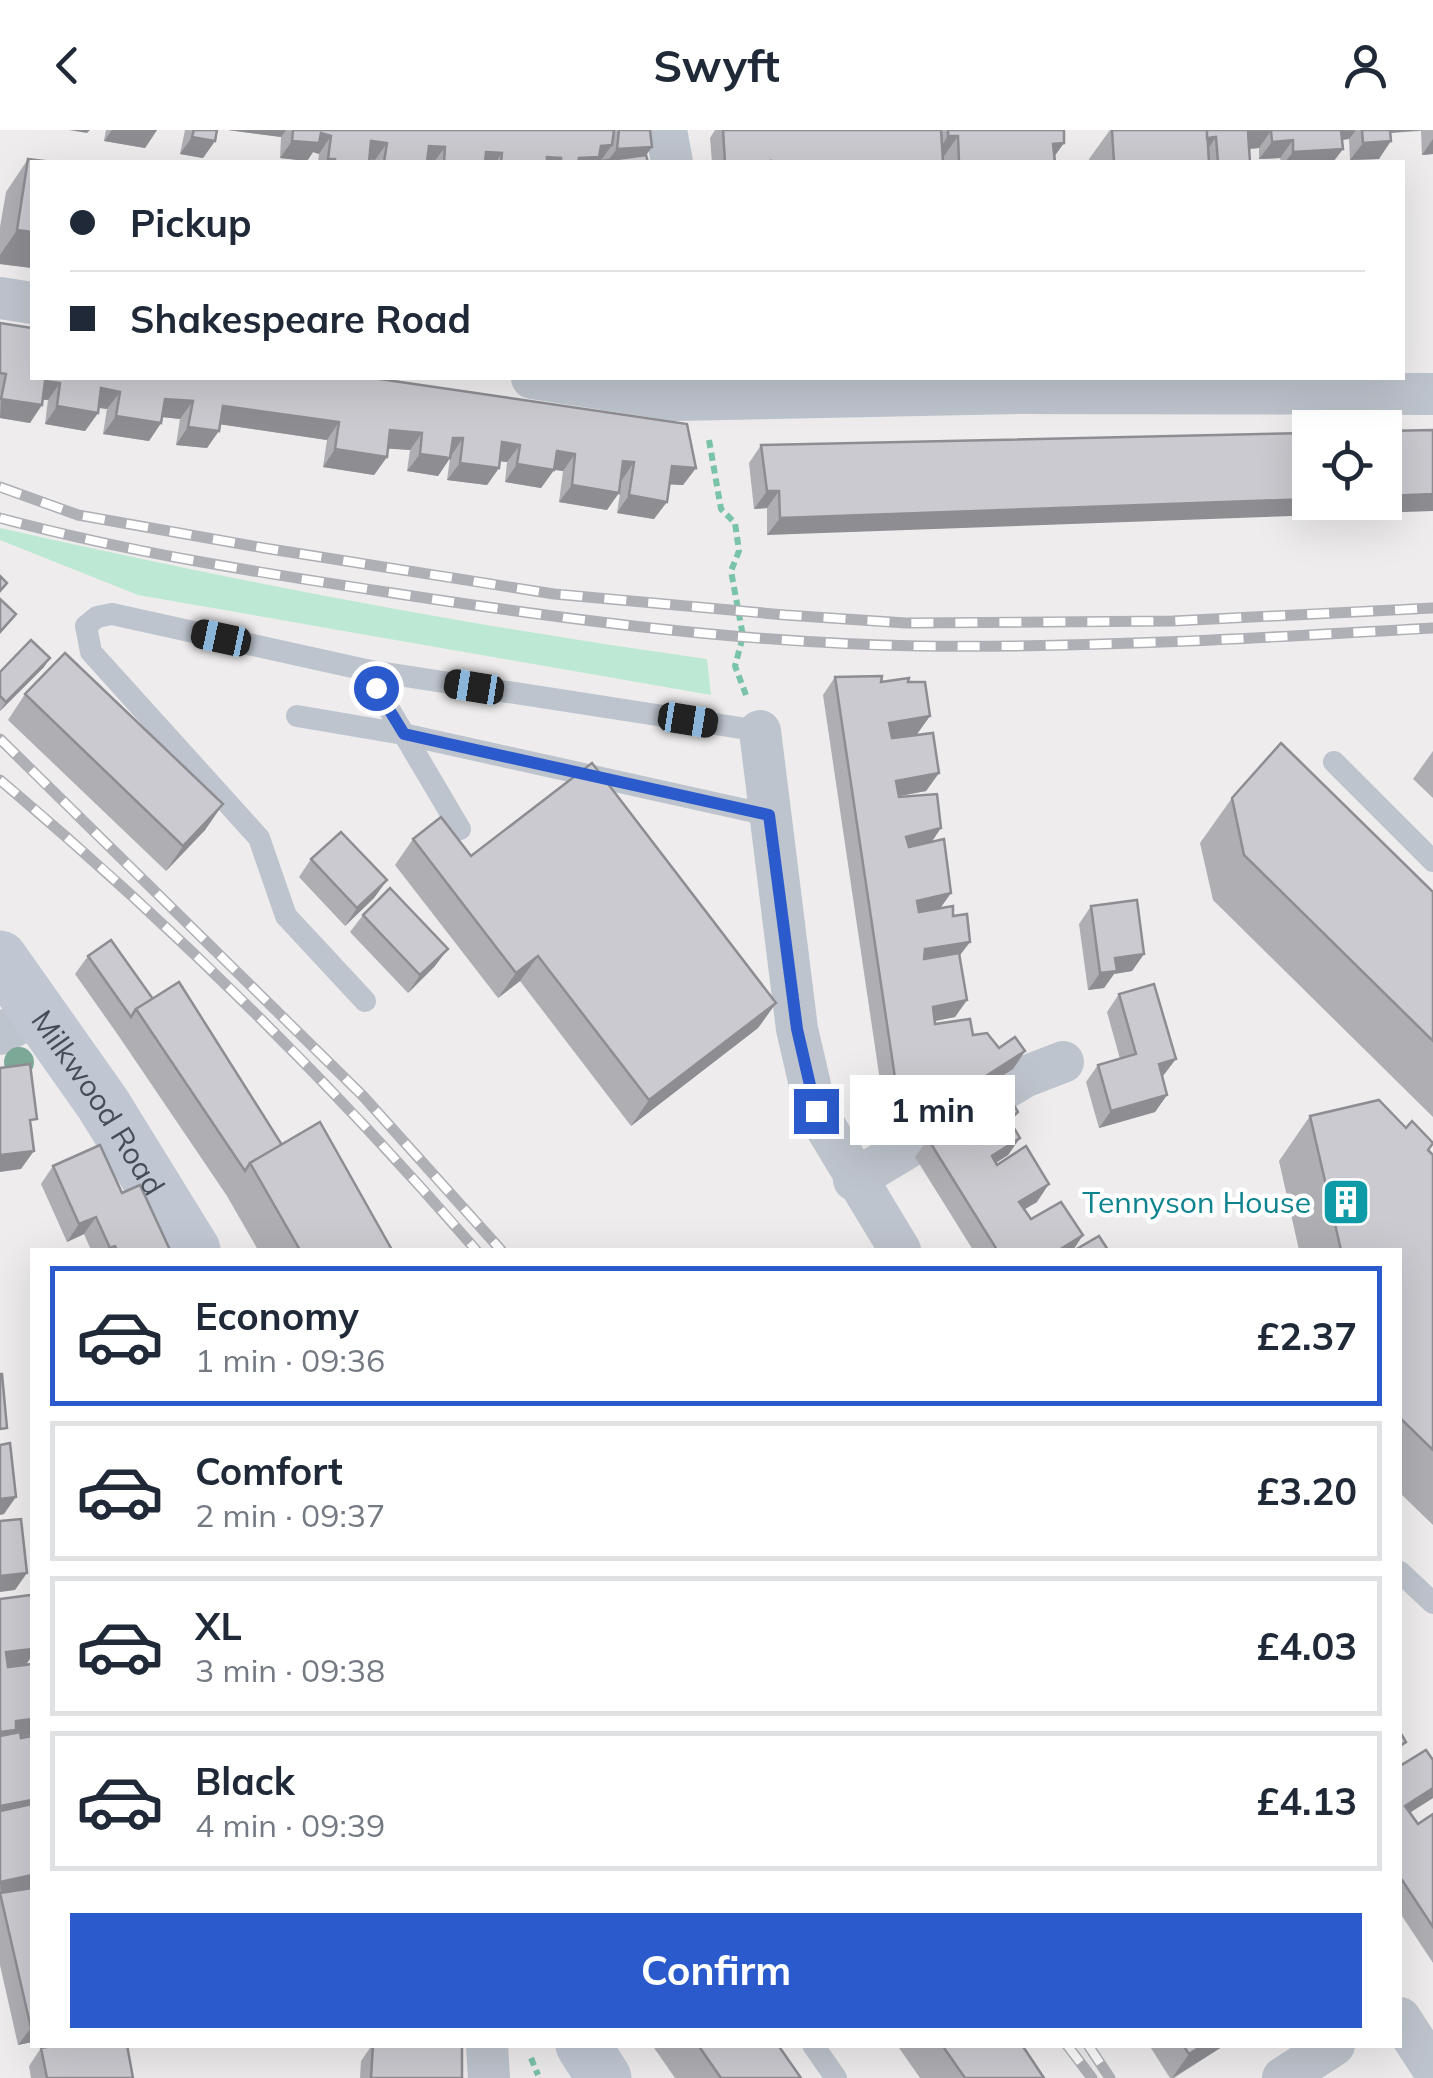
<!DOCTYPE html>
<html lang="en">
<head>
<meta charset="utf-8">
<style>
  body { margin:0; font-family:Mulish,sans-serif; background:#f2f2f3; color:#1f2937; height:100vh; display:flex; flex-direction:column; font-size:38px; white-space:nowrap }
  * { box-sizing:border-box; margin:0 }
  p { font-size:32px; color:#747a83 }
  .icon { flex:none; width:55px; height:55px; fill:none; stroke:currentColor; stroke-width:2; stroke-linecap:round; stroke-linejoin:round }
  .map { position:relative; flex:1; overflow:hidden }
  .sheet { position:absolute; left:30px; top:1118px; width:1372px; height:800px; display:flex; flex-direction:column; background:#fff; border-radius:0px; box-shadow:0 10px 40px #0002 }
  .sheet>* { flex:none }
  .guide { position:absolute; left:30px; top:30px; width:1375px; height:220px; border-radius:0px; box-shadow:0 10px 40px #0002; display:grid; align-content:center; height:220px; padding:0 40px; background:#fff }
  .controls { position:absolute; left:1292px; top:280px; display:grid; gap:20px }
  .controls a { display:grid; place-items:center; width:110px; height:110px; border-radius:0px; background:#fff; box-shadow:0 10px 40px #0002; font-size:50px }
  .end { position:absolute; width:45px; height:45px; margin:-22px; border:12px solid #2a5acb; background:#fff; box-shadow:0 0 0 5px #fff }
  .from { border-radius:50% }
  .bubble { position:absolute; height:70px; border-radius:0px; background:#fff; box-shadow:0 10px 40px #0002; font-size:32px; font-weight:700; line-height:70px; text-align:center }
  .car { position:absolute; width:30px; height:60px; margin:-30px -15px; border-radius:12px; box-shadow:0 0 8px 2px #0007; background:linear-gradient(#222 24%,#8ab4d8 0 40%,#222 0 76%,#8ab4d8 0 86%,#222 0) }
  .guide b { display:flex; align-items:center; gap:35px; height:95px; font-size:38px }
  .guide b+b { border-top:2px solid #e0e1e3 }
  .guide i { width:25px; height:25px; background:#1f2937 }
  ul { padding:18px 0 0; list-style:none }
  li { display:flex; align-items:center; gap:30px; height:140px; margin:0 20px 15px; padding:0 20px; border:5px solid #e0e1e3; border-radius:0px }
  li div { flex:1 }
  li b { display:block; font-size:38px }
  li em { font-style:normal; font-weight:700 }
  li.current { border-color:#2a5acb }
  li>.icon { width:90px; height:90px; stroke-width:1.5 }
  .action { display:flex; gap:20px; margin-top:auto; padding:20px 40px }
  .action a { flex:1; height:115px; border-radius:0px; background:#2a5acb; color:#fff; font-size:40px; font-weight:700; line-height:115px; text-align:center }
  header { display:flex; justify-content:space-between; align-items:center; height:130px; padding:0 40px; background:#fff; font-size:45px; font-weight:700 }
  .map>svg:first-child { display:block }
  .green { fill:#bde9d4 }
  .lines { fill:none; stroke-linecap:round; stroke-linejoin:round }
  .path { stroke:#79c3a9; stroke-width:6; stroke-dasharray:8 5; stroke-linecap:butt }
  .lane { stroke:#bec4cd; stroke-width:22 }
  .street { stroke:#bec4cd; stroke-width:42 }
  .secondary { stroke:#c0c7d3; stroke-width:55 }
  .rail-casing { stroke:#afb0b6; stroke-width:11 }
  .rail { stroke:#fff; stroke-width:8; stroke-dasharray:22; stroke-linecap:butt }
  .tree { fill:#7ca898 }
  .wall { fill:#aeaeb3 }
  .shaded-wall { fill:#8d8d92 }
  .building { fill:#cacad0; stroke:#8d8d92; stroke-width:2.5 }
  .route { stroke:#2a5acb; stroke-width:12 }
  .labels { text-anchor:middle; dominant-baseline:central; stroke-width:9; stroke-linejoin:round; paint-order:stroke }
  .street-label { font-size:30px; fill:#464d57; stroke:#fff }
  .culture-label { font-size:30px; fill:#0d838f; stroke:#fff; text-anchor:end }
</style>
</head>
<body>
<header><svg class="icon" aria-label="back" viewBox="0 0 24 24"><path d="M15 5l-7 7 7 7"/></svg>Swyft<svg class="icon" aria-label="person" viewBox="0 0 24 24"><circle cx="12" cy="8" r="4"/><path d="M4 21q1-7 8-7t8 7"/></svg></header>
<div class="map">
<svg width="1433" height="1948" viewBox="0 0 1433 1948">
  <rect width="100%" height="100%" fill="#eeecec"/>
  <path class="green" d="M0,398C235,451 469,496 707,529L711,565L138,465L0,410Z"/>
  <g class="lines">
    <g class="path">
      <polyline points="709,310 721,379 735,393 739,421 731,441 743,506 735,536 746,565"/>
      <polyline points="531,1928 538,1945"/>
    </g>
    <g class="lane">
      <polyline points="366,540 460,699"/>
      <polyline points="297,586 403,604 769,685"/>
      <polyline points="1334,632 1433,731"/>
      <polyline points="365,871 286,786 259,708 91,522 86,496 97,487 112,484 366,540 760,601"/>
      <polyline points="1400,1442 1433,1473"/>
      <polyline points="813,1915 836,1948"/>
    </g>
    <g class="street">
      <polyline points="666,0 672,32"/>
      <polyline points="0,168 32,173"/>
      <polyline points="532,248 675,270 1018,263 1433,264"/>
      <polyline points="760,601 797,899 816,981 900,1120"/>
      <polyline points="0,904 39,882"/>
      <polyline points="854,1050 1024,947 1063,932"/>
      <polyline points="1400,1888 1433,1939"/>
      <polyline points="487,1915 489,1948"/>
      <polyline points="1283,1948 1334,1915"/>
    </g>
    <g class="secondary">
      <path id="s1" d="M0,828L103,974L193,1120"/>
      <polyline points="583,1915 604,1948"/>
    </g>
    <g class="rail-casing">
      <g id="rail">
        <polyline points="0,357 78,385 264,418 554,464 785,485 906,493 1173,491 1433,478"/>
        <path d="M0,388C127,422 256,442 386,462C562,489 741,513 919,516C1091,518 1262,508 1433,498"/>
        <polyline points="0,609 363,966 501,1120"/>
        <path d="M0,650C171,794 330,951 476,1120"/>
        <polyline points="1067,1915 1092,1948"/>
        <polyline points="1088,1915 1110,1948"/>
      </g>
    </g>
    <use href="#rail" class="rail"/>
  </g>
  <circle class="tree" cx="19" cy="932" r="15"/>
  <g class="wall">
    <polygon points="106,0 157,0 145,18 104,11"/>
    <polygon points="185,0 217,0 215,11 203,28 180,24"/>
    <polygon points="228,0 650,0 652,17 646,25 648,32 374,32 375,30 369,30 369,32 318,32 319,24 313,22 307,31 280,28 281,7"/>
    <polygon points="715,0 1064,0 1064,13 1054,27 1055,32 712,32 710,8"/>
    <polygon points="1110,0 1433,0 1433,24 1422,25 1421,1 1391,3 1379,29 1350,30 1349,9 1342,10 1343,19 1333,32 1281,32 1280,28 1259,29 1259,18 1249,19 1250,32 1089,32 1089,29"/>
    <polygon points="28,29 32,32 32,138 0,134 0,97 6,62"/>
    <polygon points="0,193 696,338 683,355 669,354 654,389 617,383 622,350 607,380 559,372 563,341 554,340 541,358 505,352 507,332 500,331 499,338 487,355 447,350 450,328 438,346 407,341 410,320 388,318 387,327 374,345 323,337 327,310 220,294 207,318 176,315 180,289 162,287 161,293 149,311 103,304 107,279 98,278 98,283 85,301 45,294 48,270 43,270 30,293 0,288"/>
    <polygon points="1310,303 767,405 767,378 754,379 749,333 761,315"/>
    <polygon points="44,537 0,581 0,542"/>
    <polygon points="835,547 881,552 908,552 930,586 917,604 892,608 939,643 926,661 899,666 932,712 951,763 940,778 953,786 970,812 959,826 967,870 955,887 934,891 935,894 973,905 999,918 1025,921 1013,939 899,1012 884,978 823,565"/>
    <polygon points="25,564 223,674 205,700 166,741 8,590"/>
    <polygon points="1433,621 1433,668 1413,649"/>
    <polygon points="1232,668 1433,762 1433,987 1213,770 1200,713"/>
    <polygon points="413,709 471,726 776,873 758,898 631,996 520,851 498,868 395,735"/>
    <polygon points="311,729 387,750 374,768 345,796 299,747"/>
    <polygon points="1091,776 1144,824 1132,841 1114,844 1104,858 1088,860 1079,794"/>
    <polygon points="363,785 435,836 408,863 350,802"/>
    <polygon points="88,826 153,869 282,1015 392,1120 258,1120 227,1066 118,905 75,844"/>
    <polygon points="1119,864 1163,946 1167,965 1155,982 1099,998 1086,952 1098,935 1120,929 1107,882"/>
    <polygon points="1018,982 1010,993 1020,1008 1008,1025 996,1033 1037,1072 1024,1079 1031,1089 1083,1105 1073,1120 973,1120 915,1027 928,1009"/>
    <polygon points="1310,986 1429,1021 1433,1025 1433,1395 1400,1363 1400,1120 1299,1120 1279,1031"/>
    <polygon points="53,1036 122,1063 170,1120 91,1120 84,1104 67,1112 41,1054"/>
    <polygon points="0,1469 26,1535 32,1605 21,1607 32,1606 32,1912 18,1915 0,1835"/>
    <polygon points="1433,1630 1433,1668 1409,1683 1418,1694 1433,1684 1433,1833 1400,1783 1400,1636"/>
    <polygon points="372,1915 462,1915 462,1948 360,1948 361,1931"/>
    <polygon points="652,1915 778,1915 801,1948 675,1948"/>
    <polygon points="897,1915 1022,1915 1044,1948 920,1948"/>
    <polygon points="1149,1915 1225,1915 1174,1948 1170,1948"/>
    <polygon points="41,1918 133,1948 31,1948 29,1936"/>
  </g>
  <g class="shaded-wall">
    <polygon points="69,0 90,0 87,3"/>
    <polygon points="112,0 157,0 145,18 104,11"/>
    <polygon points="228,0 286,0 281,7"/>
    <polygon points="1336,0 1356,0 1349,9 1329,11"/>
    <polygon points="1380,0 1422,0 1377,4"/>
    <polygon points="1271,1 1259,18 1236,20 1248,2"/>
    <polygon points="321,3 331,6 319,24 313,22 307,31 280,28 292,11"/>
    <polygon points="948,6 958,6 940,32 931,32"/>
    <polygon points="192,7 215,11 203,28 180,24"/>
    <polygon points="1216,7 1204,25 1205,8"/>
    <polygon points="1433,9 1433,24 1422,25"/>
    <polygon points="1293,10 1280,28 1259,29 1272,12"/>
    <polygon points="371,11 387,13 375,30 359,28"/>
    <polygon points="1391,11 1379,29 1350,30 1363,13"/>
    <polygon points="1064,13 1050,32 1053,14"/>
    <polygon points="612,15 600,32 576,32 579,28 601,16"/>
    <polygon points="429,16 445,17 434,32 417,32"/>
    <polygon points="652,17 641,32 607,32 617,19"/>
    <polygon points="1343,19 1333,32 1285,32 1293,22"/>
    <polygon points="486,22 502,23 496,32 478,32"/>
    <polygon points="547,27 561,28 558,32 544,32"/>
    <polygon points="17,100 32,102 32,138 0,134 0,125"/>
    <polygon points="45,251 60,253 48,270 33,268"/>
    <polygon points="101,258 120,262 107,279 89,276"/>
    <polygon points="1,269 42,275 30,293 0,288"/>
    <polygon points="165,269 193,271 180,289 153,286"/>
    <polygon points="57,276 98,283 85,301 45,294"/>
    <polygon points="223,276 339,292 327,310 211,293"/>
    <polygon points="116,286 161,293 149,311 103,304"/>
    <polygon points="188,297 219,301 207,318 176,315"/>
    <polygon points="390,300 422,303 410,320 378,318"/>
    <polygon points="453,308 463,308 451,326"/>
    <polygon points="502,312 520,315 507,332 490,330"/>
    <polygon points="335,319 387,327 374,345 323,337"/>
    <polygon points="557,321 575,324 563,341 544,338"/>
    <polygon points="420,324 450,328 438,346 407,341"/>
    <polygon points="623,331 634,332 622,350 611,349"/>
    <polygon points="460,333 499,338 487,355 447,350"/>
    <polygon points="517,334 554,340 541,358 505,352"/>
    <polygon points="672,336 696,338 683,355 659,354"/>
    <polygon points="572,355 619,363 607,380 559,372"/>
    <polygon points="767,361 779,361 767,378 754,379"/>
    <polygon points="1433,364 1433,381 767,405 780,388 1310,369 1310,372 1385,372 1385,366"/>
    <polygon points="629,365 667,372 654,389 617,383"/>
    <polygon points="50,528 44,537 0,581 6,572"/>
    <polygon points="930,586 917,604 877,610 889,593"/>
    <polygon points="939,643 926,661 884,669 896,651"/>
    <polygon points="223,674 205,700 166,741 183,716"/>
    <polygon points="941,698 929,716 894,724 906,707"/>
    <polygon points="387,750 374,768 345,796 357,778"/>
    <polygon points="951,763 939,780 904,789 917,771"/>
    <polygon points="970,812 957,829 913,837 925,819"/>
    <polygon points="448,819 435,836 408,863 420,845"/>
    <polygon points="1144,824 1132,841 1114,844 1104,858 1088,860 1100,843 1115,828"/>
    <polygon points="538,826 520,851 498,868 516,843"/>
    <polygon points="967,870 955,887 920,894 933,877"/>
    <polygon points="776,873 758,898 631,996 649,970"/>
    <polygon points="1025,921 1013,939 899,1012 911,994"/>
    <polygon points="1176,929 1163,946 1146,951 1159,934"/>
    <polygon points="1167,965 1155,982 1099,998 1111,981"/>
    <polygon points="1020,1008 1008,1025 979,1043 992,1026"/>
    <polygon points="34,1021 21,1039 0,1042 0,1025"/>
    <polygon points="1049,1054 1037,1072 1007,1090 1019,1072"/>
    <polygon points="96,1087 84,1104 67,1112 79,1094"/>
    <polygon points="1083,1105 1073,1120 1059,1120"/>
    <polygon points="16,1367 4,1384 0,1385 0,1369"/>
    <polygon points="27,1443 15,1460 0,1462 0,1446"/>
    <polygon points="32,1519 32,1526 25,1536 0,1539 6,1522"/>
    <polygon points="32,1589 32,1605 11,1608 0,1618 0,1602 16,1591"/>
    <polygon points="1433,1658 1433,1668 1400,1689 1405,1676"/>
    <polygon points="32,1661 32,1676 0,1692 0,1676"/>
    <polygon points="32,1745 32,1760 1,1767 0,1752"/>
    <polygon points="32,1897 32,1912 18,1915 31,1898"/>
    <polygon points="1203,1915 1225,1915 1172,1948 1189,1924"/>
  </g>
  <g class="building">
    <polygon points="194,0 217,0 215,11 192,7"/>
    <polygon points="293,0 614,0 612,15 601,16 599,27 579,28 578,32 561,32 561,28 547,27 547,32 501,32 502,23 486,22 485,32 444,32 445,17 429,16 427,32 384,32 387,13 371,11 369,32 335,32 335,29 328,29 331,6 321,3 319,13 292,11"/>
    <polygon points="619,0 650,0 652,17 617,19"/>
    <polygon points="723,0 941,0 943,32 771,32 771,31 763,32 725,32"/>
    <polygon points="948,0 1064,0 1064,13 1053,14 1055,32 959,32 958,6 948,6"/>
    <polygon points="1112,0 1207,0 1209,32 1114,32"/>
    <polygon points="1207,0 1341,0 1343,19 1293,22 1293,10 1272,12 1271,1 1248,2 1250,32 1218,32 1216,7 1207,8"/>
    <polygon points="1362,0 1390,0 1391,11 1363,13"/>
    <polygon points="646,25 648,32 603,32 602,31"/>
    <polygon points="28,29 52,32 32,32 32,102 17,100"/>
    <polygon points="0,193 32,198 32,248 373,248 687,294 696,338 672,336 667,372 629,365 634,332 623,331 619,363 572,355 575,324 557,321 554,340 517,334 520,315 502,312 499,338 460,333 463,308 453,308 450,328 420,324 422,303 390,300 387,327 335,319 339,292 223,276 219,301 188,297 193,271 165,269 161,293 116,286 120,262 101,258 98,283 57,276 60,253 45,251 42,275 1,269 6,244 0,243"/>
    <polygon points="1433,300 1433,364 1385,366 1385,301"/>
    <polygon points="1310,303 1310,369 780,388 779,361 767,361 761,315"/>
    <polygon points="0,446 7,453 0,461"/>
    <polygon points="0,469 16,484 0,502"/>
    <polygon points="31,510 50,528 6,572 0,566 0,542"/>
    <polygon points="65,523 223,674 183,716 25,564"/>
    <polygon points="882,546 881,552 909,548 908,552 925,552 930,586 889,593 892,608 933,603 939,643 896,651 899,667 937,664 941,698 906,707 909,717 944,709 951,763 917,771 919,782 953,776 953,786 967,784 970,812 925,819 924,829 959,823 967,870 933,877 935,894 970,889 973,905 987,903 999,918 1015,907 1025,921 911,994 897,961 835,547"/>
    <polygon points="1281,613 1433,762 1433,911 1244,725 1232,668"/>
    <polygon points="592,633 776,873 649,970 538,826 516,843 413,709 441,687 471,726"/>
    <polygon points="341,702 387,750 357,778 311,729"/>
    <polygon points="390,758 448,819 420,845 363,785"/>
    <polygon points="1137,770 1144,824 1115,828 1117,841 1100,843 1091,776"/>
    <polygon points="111,810 153,869 136,879 131,887 88,826"/>
    <polygon points="179,852 282,1015 250,1033 245,1041 136,879"/>
    <polygon points="1154,854 1176,929 1159,934 1167,965 1111,981 1098,935 1136,924 1119,864"/>
    <polygon points="30,934 37,989 30,990 34,1021 0,1025 0,938"/>
    <polygon points="1004,958 1018,982 1009,990 1020,1008 992,1026 997,1035 1026,1016 1049,1054 1019,1072 1031,1089 1061,1072 1083,1105 1059,1120 997,1120 928,1009"/>
    <polygon points="1379,970 1406,998 1412,991 1433,1013 1428,1020 1433,1025 1433,1320 1400,1288 1400,1120 1341,1120 1310,986"/>
    <polygon points="320,992 392,1120 300,1120 250,1033"/>
    <polygon points="100,1015 122,1063 140,1055 170,1120 117,1120 115,1116 110,1118 96,1087 79,1094 53,1036"/>
    <polygon points="1099,1106 1108,1120 1075,1120"/>
    <polygon points="0,1244 2,1244 7,1298 0,1299"/>
    <polygon points="10,1313 16,1367 0,1369 0,1315"/>
    <polygon points="21,1389 27,1443 0,1446 0,1391"/>
    <polygon points="31,1465 32,1480 32,1519 6,1522 8,1537 32,1534 32,1589 16,1591 16,1600 0,1602 0,1469"/>
    <polygon points="20,1602 21,1608 32,1606 32,1670 0,1676 0,1606"/>
    <polygon points="1400,1602 1406,1612 1400,1616"/>
    <polygon points="1426,1620 1433,1630 1433,1658 1405,1676 1418,1694 1433,1684 1433,1797 1400,1747 1400,1636"/>
    <polygon points="32,1674 32,1745 0,1752 0,1681"/>
    <polygon points="32,1758 32,1897 31,1898 0,1763"/>
    <polygon points="58,1915 127,1915 133,1948 47,1948 41,1918"/>
    <polygon points="373,1915 462,1915 462,1948 371,1948"/>
    <polygon points="698,1915 778,1915 801,1948 721,1948"/>
    <polygon points="942,1915 1022,1915 1044,1948 965,1948"/>
    <polygon points="1183,1915 1203,1915 1189,1924"/>
  </g>
  <g class="lines">
    <polyline class="route" points="376,558 404,604 769,685 797,899 816,981"/>
  </g>
  <defs>
    <g id="building-square" transform="scale(2.5)"><rect x="-9" y="-9" width="18" height="18" rx="4" fill="#0f9aa8" stroke="#fff"/><path d="M-4-6H4V6H1V3H-1V6H-4ZM-2.5-4.3h1.7v1.8h-1.7ZM.8-4.3h1.7v1.8H.8ZM-2.5-1h1.7V.8h-1.7ZM.8-1h1.7V.8H.8Z" fill="#fff"/></g>
  </defs>
  <g fill-rule="evenodd">
    <use href="#building-square" x="1346" y="1072"/>
  </g>
  <g class="labels">
    <g class="street-label">
      <text stroke="none"><textPath href="#s1" startOffset="175">Milkwood Road</textPath></text>
    </g>
    <g class="culture-label">
      <text x="1311" y="1072">Tennyson House</text>
    </g>
  </g>
</svg>
<div class="controls">
<a><svg class="icon" aria-label="locate" viewBox="0 0 24 24"><circle cx="12" cy="12" r="6"/><path d="M12 2v4M12 18v4M2 12h4M18 12h4"/></svg></a>
</div>
<i class="end from" style="left:376px;top:558px"></i>
<i class="end" style="left:816px;top:981px"></i>
<div class="bubble" style="left:850px;top:945px;width:165px">1 min</div>
<i class="car" style="left:221px;top:508px;rotate:282deg"></i>
<i class="car" style="left:474px;top:557px;rotate:279deg"></i>
<i class="car" style="left:688px;top:590px;rotate:99deg"></i>
<div class="guide">
<b><i class="from"></i>Pickup</b>
<b><i></i>Shakespeare Road</b>
</div>
<section class="sheet">
<ul>
<li class="current"><svg class="icon" aria-label="car" viewBox="0 0 24 24"><path d="M5 17H2v-5l4-1 3-4h7l3 4 3 1v5h-3M9 17h6M6 11h13"/><circle cx="7" cy="17" r="2"/><circle cx="17" cy="17" r="2"/></svg><div><b>Economy</b><p>1 min · 09:36</p></div><em>£2.37</em></li>
<li><svg class="icon" aria-label="car" viewBox="0 0 24 24"><path d="M5 17H2v-5l4-1 3-4h7l3 4 3 1v5h-3M9 17h6M6 11h13"/><circle cx="7" cy="17" r="2"/><circle cx="17" cy="17" r="2"/></svg><div><b>Comfort</b><p>2 min · 09:37</p></div><em>£3.20</em></li>
<li><svg class="icon" aria-label="car" viewBox="0 0 24 24"><path d="M5 17H2v-5l4-1 3-4h7l3 4 3 1v5h-3M9 17h6M6 11h13"/><circle cx="7" cy="17" r="2"/><circle cx="17" cy="17" r="2"/></svg><div><b>XL</b><p>3 min · 09:38</p></div><em>£4.03</em></li>
<li><svg class="icon" aria-label="car" viewBox="0 0 24 24"><path d="M5 17H2v-5l4-1 3-4h7l3 4 3 1v5h-3M9 17h6M6 11h13"/><circle cx="7" cy="17" r="2"/><circle cx="17" cy="17" r="2"/></svg><div><b>Black</b><p>4 min · 09:39</p></div><em>£4.13</em></li>
</ul>
<div class="action"><a>Confirm</a></div>
</section>
</div>
</body>
</html>
